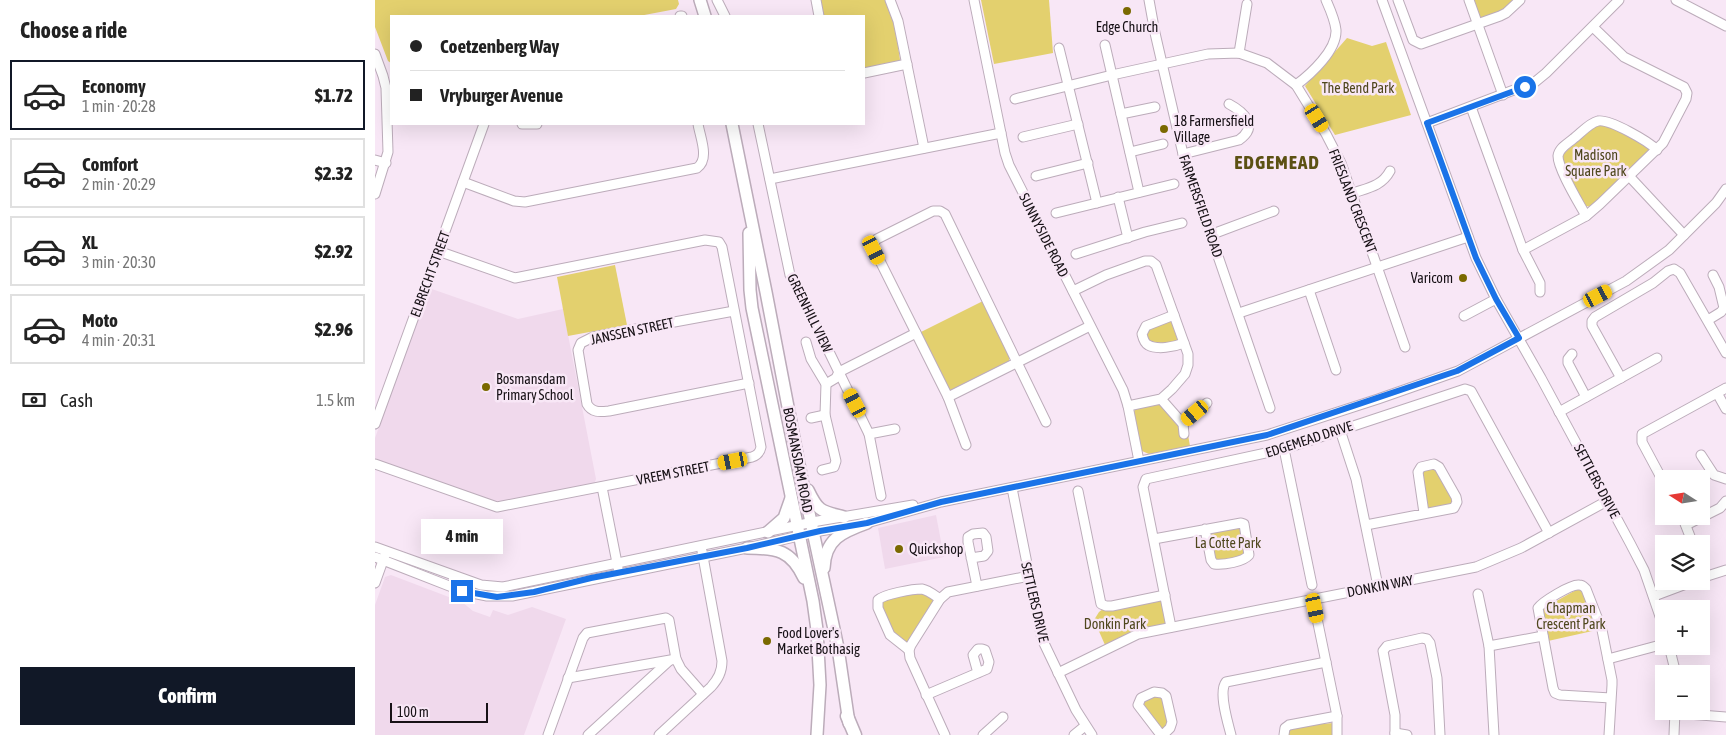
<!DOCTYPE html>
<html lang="en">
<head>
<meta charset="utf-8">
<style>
  body { margin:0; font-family:"Asap Condensed",sans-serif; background:#f2f2f2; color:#222; height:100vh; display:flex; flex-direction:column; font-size:19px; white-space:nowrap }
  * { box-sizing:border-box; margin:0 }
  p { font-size:16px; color:#767676 }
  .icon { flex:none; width:28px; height:28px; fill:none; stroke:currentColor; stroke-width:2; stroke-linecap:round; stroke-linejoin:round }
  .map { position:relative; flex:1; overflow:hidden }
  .panel { display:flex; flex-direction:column; background:#fff; width:375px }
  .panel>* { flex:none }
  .hud { position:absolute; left:15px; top:15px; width:475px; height:110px; border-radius:0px; box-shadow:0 5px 20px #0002; display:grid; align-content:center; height:110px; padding:0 20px; background:#fff }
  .needle { width:32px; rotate:282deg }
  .controls { position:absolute; left:1280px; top:470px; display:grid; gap:10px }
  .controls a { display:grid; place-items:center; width:55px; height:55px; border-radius:0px; background:#fff; box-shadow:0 5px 20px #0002; font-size:25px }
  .scale { position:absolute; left:15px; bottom:12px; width:98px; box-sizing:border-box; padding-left:5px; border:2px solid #171116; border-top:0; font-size:14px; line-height:18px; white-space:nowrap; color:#171116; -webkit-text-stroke:4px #f8e7f6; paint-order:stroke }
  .end { position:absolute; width:22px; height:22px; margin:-11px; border:6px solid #1a73e8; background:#fff; box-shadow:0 0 0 2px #fff }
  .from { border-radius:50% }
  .bubble { position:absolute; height:35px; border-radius:0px; background:#fff; box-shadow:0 5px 20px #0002; font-size:16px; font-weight:800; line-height:35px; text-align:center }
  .car { position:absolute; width:15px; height:30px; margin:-15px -8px; border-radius:6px; box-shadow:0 0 4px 1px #0007; background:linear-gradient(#f5c518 24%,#345 0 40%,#f5c518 0 76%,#345 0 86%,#f5c518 0) }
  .hud b { display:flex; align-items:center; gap:18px; height:48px; font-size:19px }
  .hud b+b { border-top:1px solid #e0e0e0 }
  .hud i { width:12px; height:12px; background:#222 }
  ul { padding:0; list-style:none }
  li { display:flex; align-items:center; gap:15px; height:70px; margin:0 10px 8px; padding:0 10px; border:2px solid #e0e0e0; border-radius:0px }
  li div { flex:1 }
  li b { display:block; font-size:19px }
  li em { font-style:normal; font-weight:800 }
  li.on { border-color:#111827 }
  li>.icon { width:45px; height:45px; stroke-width:1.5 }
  h2 { padding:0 20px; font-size:22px; line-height:60px }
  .pay { display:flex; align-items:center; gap:12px; height:55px; padding:0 20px; font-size:19px }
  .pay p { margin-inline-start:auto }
  .button { display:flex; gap:10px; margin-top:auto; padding:10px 20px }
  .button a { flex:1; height:58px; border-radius:0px; background:#111827; color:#fff; font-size:20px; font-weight:800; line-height:58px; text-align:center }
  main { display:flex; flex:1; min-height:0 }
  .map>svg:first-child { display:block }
  .built { fill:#f0d9ec }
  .green { fill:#e3d06e }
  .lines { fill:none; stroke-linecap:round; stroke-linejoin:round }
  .minor-casing { stroke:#bcacba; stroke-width:11 }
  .major-casing { stroke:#bcacba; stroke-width:14 }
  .highway-casing { stroke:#bcacba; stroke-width:15 }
  .minor { stroke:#fff; stroke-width:9 }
  .major { stroke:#fff; stroke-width:11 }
  .highway { stroke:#fff; stroke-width:12 }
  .route { stroke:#1a73e8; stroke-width:6 }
  .poi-dot { fill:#7a6900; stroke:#f8e7f6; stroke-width:2 }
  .labels { text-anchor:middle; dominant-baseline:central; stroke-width:5; stroke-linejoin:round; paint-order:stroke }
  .poi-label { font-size:14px; fill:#171116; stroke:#f8e7f6; text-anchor:start }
  .park-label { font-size:14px; fill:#4f471d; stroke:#f8e7f6 }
  .street-label { font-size:14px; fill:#171116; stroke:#f8e7f6 }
  .district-label { font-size:19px; font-weight:bold; letter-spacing:1px; fill:#5c5113; stroke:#f8e7f6 }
</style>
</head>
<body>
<main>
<section class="panel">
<h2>Choose a ride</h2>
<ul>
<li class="on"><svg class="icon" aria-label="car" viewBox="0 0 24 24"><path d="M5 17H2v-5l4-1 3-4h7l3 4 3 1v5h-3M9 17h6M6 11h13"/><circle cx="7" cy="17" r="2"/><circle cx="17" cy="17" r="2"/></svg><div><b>Economy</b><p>1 min · 20:28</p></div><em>$1.72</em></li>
<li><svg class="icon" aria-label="car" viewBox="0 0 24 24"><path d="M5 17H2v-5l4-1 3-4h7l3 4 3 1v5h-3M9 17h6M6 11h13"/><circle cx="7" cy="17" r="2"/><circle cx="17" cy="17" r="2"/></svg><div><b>Comfort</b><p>2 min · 20:29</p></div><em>$2.32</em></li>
<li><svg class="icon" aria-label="car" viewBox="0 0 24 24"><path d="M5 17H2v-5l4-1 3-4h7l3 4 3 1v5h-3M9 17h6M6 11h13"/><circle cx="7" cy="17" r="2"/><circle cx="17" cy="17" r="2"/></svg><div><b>XL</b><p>3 min · 20:30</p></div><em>$2.92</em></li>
<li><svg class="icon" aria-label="car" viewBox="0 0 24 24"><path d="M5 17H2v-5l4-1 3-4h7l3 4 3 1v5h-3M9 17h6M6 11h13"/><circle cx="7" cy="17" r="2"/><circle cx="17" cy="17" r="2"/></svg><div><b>Moto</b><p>4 min · 20:31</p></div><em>$2.96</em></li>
</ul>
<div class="pay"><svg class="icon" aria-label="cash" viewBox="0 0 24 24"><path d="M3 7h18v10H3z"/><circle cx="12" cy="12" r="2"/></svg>Cash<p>1.5 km</p></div>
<div class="button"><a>Confirm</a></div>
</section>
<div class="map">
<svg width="1351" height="735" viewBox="0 0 1351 735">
  <rect width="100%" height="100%" fill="#f8e7f6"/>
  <g class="built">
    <polygon points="54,288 143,319 188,309 221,479 219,485 121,504 0,459 0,438"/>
    <polygon points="561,515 569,557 510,569 503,528"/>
    <polygon points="16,575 87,602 98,611 115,617 118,610 133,615 157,607 191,619 149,735 0,735 0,605 10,577"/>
  </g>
  <g class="green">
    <polygon points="0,0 303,0 304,4 301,9 264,16 16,16 16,63 13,61 0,27"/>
    <polygon points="444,0 512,0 519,15 525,60 524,61 489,69 489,16 447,16"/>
    <polygon points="606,0 674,0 678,53 619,64"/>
    <polygon points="1097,0 1140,0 1128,10 1108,18 1103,16"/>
    <polygon points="972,38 997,46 1011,42 1036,115 960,135 930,86"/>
    <path d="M1229,123L1272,145L1274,152L1216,207C1212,206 1211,207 1208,204C1203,197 1186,162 1187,155L1222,124Z"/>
    <polygon points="240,265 252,325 193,336 182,277"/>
    <polygon points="608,301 634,357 634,361 578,391 572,388 544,333"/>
    <polygon points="794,321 797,323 803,341 798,344 777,342 772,339 771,330"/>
    <polygon points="783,403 786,404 803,423 808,436 813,435 815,446 774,454 767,451 759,411 762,408"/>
    <polygon points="1059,467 1079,500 1076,506 1054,509 1052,507 1046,472"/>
    <polygon points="861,525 867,528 872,550 868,557 841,561 838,557 835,532"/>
    <polygon points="1205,589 1207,592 1222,630 1173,641 1168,610 1169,608 1201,590"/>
    <polygon points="547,591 559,600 533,643 531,643 517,633 505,607 507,601"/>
    <polygon points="786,600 788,602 791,622 790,624 730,645 719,620 724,612 728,609"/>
    <polygon points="787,695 795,722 791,729 787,730 766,703 770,697"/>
    <polygon points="941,722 946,724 959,723 957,735 911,735 913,728"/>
  </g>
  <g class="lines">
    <g class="minor-casing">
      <g id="minor">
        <polyline points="342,0 350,16"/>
        <polyline points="441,0 444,16"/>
        <polyline points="515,0 523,21 549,148"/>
        <polyline points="599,0 630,153 634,165 748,390 753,406 764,461"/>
        <polyline points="774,0 780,33 808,154 895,408"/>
        <polyline points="1007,0 1101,258 1121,299 1166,378 1255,543 1269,570 1289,628"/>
        <polyline points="1023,0 1038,40 1046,44 1125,16 1131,13 1145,0"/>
        <polyline points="1094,0 1128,95"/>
        <polyline points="1301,0 1351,26"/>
        <polyline points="305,16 307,16"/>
        <polyline points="730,45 764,192"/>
        <polyline points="684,48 722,203"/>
        <polyline points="864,53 872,4"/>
        <polyline points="0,54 8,76 11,88 13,152 0,194"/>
        <polyline points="489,73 532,64"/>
        <path d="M921,85C936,74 962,50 961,30C960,20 955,9 951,0"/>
        <polyline points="640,99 737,75 833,54 864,53 892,63 921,85 951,134 966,163 1030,347"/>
        <polyline points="1096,107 1148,250 1165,283 1165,292"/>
        <polyline points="746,114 780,107"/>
        <polyline points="1052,123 1160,82 1171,73 1244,0"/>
        <polyline points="147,124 162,124"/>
        <polyline points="383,124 415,275 441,325 494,434 506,496"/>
        <polyline points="648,137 703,124"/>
        <polyline points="755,152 788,144"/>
        <path d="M808,154L864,140C884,126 869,112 854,104"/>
        <polyline points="0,160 11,163"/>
        <polyline points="661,176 713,163"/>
        <polyline points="1254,176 1309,235"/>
        <polyline points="395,179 626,133"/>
        <path d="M88,182L139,201L150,202L322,168C335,159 325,137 323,124"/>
        <path d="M978,193C993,188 1007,186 1015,171"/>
        <polyline points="743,197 753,238"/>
        <polyline points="681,213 799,184"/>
        <path d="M1211,216C1204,203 1183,169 1183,156C1184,148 1192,144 1198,139C1205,134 1214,123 1223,121C1235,119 1273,141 1282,150"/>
        <polyline points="835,235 899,211"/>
        <polyline points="1148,250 1211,216 1225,204 1288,143 1311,99 1312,93 1309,87 1249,57 1218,27"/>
        <polyline points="701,254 770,232 807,223"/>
        <polyline points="934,290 961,370"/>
        <polyline points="698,291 731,275 770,261 776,261 781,265 813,354 813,365 810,374 797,389 786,399 753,406"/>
        <path d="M359,311L218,337L206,343L203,350L212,404C217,413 225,412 234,411L374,383"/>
        <polyline points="864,313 1093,237"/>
        <path d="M799,315L771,326L767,334C768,338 769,343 773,345C782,350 799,347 809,343"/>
        <polyline points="1089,316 1121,299"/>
        <polyline points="1333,320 1346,312 1349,308 1344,287 1338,275"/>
        <polyline points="431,342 436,359 451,384 450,415 461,461 459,467 447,470"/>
        <polyline points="1197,354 1193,359 1193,363 1211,397"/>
        <polyline points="1246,378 1217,326 1217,321 1220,317 1278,283 1293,271 1299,269 1305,273 1351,353"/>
        <polyline points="451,384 461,378 464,372 541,333"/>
        <polyline points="1342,393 1351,409"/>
        <polyline points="573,397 715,326"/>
        <polyline points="786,399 808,424 809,434"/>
        <polyline points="1184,412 1282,358"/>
        <polyline points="436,418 450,415"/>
        <polyline points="0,424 109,124"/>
        <polyline points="808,424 832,403"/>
        <polyline points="965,430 981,479 1003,586"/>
        <polyline points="494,434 520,429"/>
        <polyline points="591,445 573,397 498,247 499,242 502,239 558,211 565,211 570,214 671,422"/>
        <polyline points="909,449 937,585"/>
        <polyline points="1326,455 1339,475 1351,479"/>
        <path d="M0,464L122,507L377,457C383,455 385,452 386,447L347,247L344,242L330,240L140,278L63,251"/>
        <polyline points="1289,483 1267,442 1267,434 1351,388"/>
        <polyline points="227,487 243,568"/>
        <polyline points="637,488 667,639 701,710 717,735"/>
        <polyline points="703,491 726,604 731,606 737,606 790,595"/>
        <polyline points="1307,516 1318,544"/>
        <polyline points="991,525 1079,508 1082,502 1081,497 1064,467 1059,464 1046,467 1043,472 1049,513"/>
        <polyline points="1311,525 1345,508 1351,501"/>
        <path d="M779,539L866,523L869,524L874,555C868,562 849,565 839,564L836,560L830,529"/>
        <polyline points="0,547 106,585 128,587 443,521 538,505"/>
        <polyline points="0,557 87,591 112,596 137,596 372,548 445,531 492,523 566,502 892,435 1003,399 1083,371 1251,281 1294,250 1341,203 1351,189"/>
        <polyline points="596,558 609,556 613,551 611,537 608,533 598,534 593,537 593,542 602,586"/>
        <polyline points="1326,567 1330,577"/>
        <polyline points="1326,578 1351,570"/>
        <polyline points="0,583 10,555"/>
        <polyline points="1103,594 1114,646 1119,735"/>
        <polyline points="1279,596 1319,581"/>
        <polyline points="938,599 962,716 962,735"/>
        <polyline points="796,627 768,487 771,479 909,449 1090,389 1096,391 1174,533"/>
        <polyline points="1114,646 1168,636"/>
        <polyline points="1294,646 1301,674"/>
        <path d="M534,650L515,635L503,608V600C509,594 538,589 547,589C553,590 559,595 565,599"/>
        <polyline points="1233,659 1289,644"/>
        <polyline points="683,673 763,634 1101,567 1146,548 1232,501"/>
        <polyline points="193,678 301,659 306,669 328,694"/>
        <polyline points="551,695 612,669 614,662 610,650 607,649 603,649 598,655 603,673"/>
        <polyline points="1300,713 1351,717"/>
        <polyline points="1020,733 1032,735"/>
        <polyline points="173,735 208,638 212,633 291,618 294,620 301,659"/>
        <polyline points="213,735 294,661"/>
        <path d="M284,735L336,687C343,679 347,672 347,661L327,551"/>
        <polyline points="570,735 535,658 534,650 536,645 565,599 573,592 654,576"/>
        <polyline points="608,735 628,717"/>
        <polyline points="699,735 710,726"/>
        <polyline points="786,735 763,705 766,698 779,692 787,693 791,696 797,722 795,728 788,735"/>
        <path d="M856,735C853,723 843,692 851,682L951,662"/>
        <polyline points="909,735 910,728 914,725 962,716"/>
        <polyline points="1020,735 1020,715 1008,651 1012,646 1047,638 1052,639 1055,643 1062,678 1065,735"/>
        <path d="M1234,735L1237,685V680L1227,630L1211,589C1208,586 1208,585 1204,585C1196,584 1167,602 1163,608L1178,688L1180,693L1185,695L1236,698"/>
        <polyline points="1299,735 1300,711"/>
      </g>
    </g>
    <g class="major-casing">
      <g id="major">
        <polyline points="325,0 330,16"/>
        <polyline points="357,124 391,292 427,480 463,648 474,723"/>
        <polyline points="374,233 375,290 377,308 438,601 442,630 445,685 442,735"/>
        <path d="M433,490C444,513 447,511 469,517"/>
        <polyline points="393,532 409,518 416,498"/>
        <path d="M372,548C402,548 416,550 429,578"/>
        <path d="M449,568C450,539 467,532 492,523"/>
      </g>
    </g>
    <g class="highway-casing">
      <polyline id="highway" points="472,716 480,735"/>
    </g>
    <use href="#minor" class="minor"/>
    <use href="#major" class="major"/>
    <use href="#highway" class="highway"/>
  </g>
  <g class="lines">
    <polyline class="route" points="87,591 122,597 159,592 216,578 372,548 445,531 492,523 566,502 892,435 1070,375 1082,371 1144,338 1121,299 1101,258 1052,123 1150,87"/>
  </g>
  <g class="poi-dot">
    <circle cx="752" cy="11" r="5"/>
    <circle cx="789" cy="129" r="5"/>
    <circle cx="1088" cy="278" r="5"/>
    <circle cx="111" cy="387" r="5"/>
    <circle cx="524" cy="549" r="5"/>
    <circle cx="392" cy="641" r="5"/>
  </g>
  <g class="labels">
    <g class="poi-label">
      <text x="752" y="27" text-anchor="middle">Edge Church</text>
      <text x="799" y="121">18 Farmersfield<tspan x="799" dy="16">Village</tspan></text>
      <text x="1078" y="278" text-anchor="end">Varicom</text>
      <text x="121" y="379">Bosmansdam<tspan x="121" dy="16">Primary School</tspan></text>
      <text x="534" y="549">Quickshop</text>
      <text x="402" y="633">Food Lover's<tspan x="402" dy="16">Market Bothasig</tspan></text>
    </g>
    <g class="park-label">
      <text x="983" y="88">The Bend Park</text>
      <text x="1221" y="155">Madison<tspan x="1221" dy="16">Square Park</tspan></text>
      <text x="853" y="543">La Cotte Park</text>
      <text x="1196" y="608">Chapman<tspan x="1196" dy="16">Crescent Park</tspan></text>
      <text x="740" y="624">Donkin Park</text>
    </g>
    <g class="street-label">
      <text transform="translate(978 201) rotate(69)">FRIESLAND CRESCENT</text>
      <text transform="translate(826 206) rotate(71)">FARMERSFIELD ROAD</text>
      <text transform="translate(669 235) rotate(63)">SUNNYSIDE ROAD</text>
      <text transform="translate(55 274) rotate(-70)">ELBRECHT STREET</text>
      <text transform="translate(435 313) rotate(64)">GREENHILL VIEW</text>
      <text transform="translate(257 331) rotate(-12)">JANSSEN STREET</text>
      <text transform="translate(934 439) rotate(-18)">EDGEMEAD DRIVE</text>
      <text transform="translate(423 460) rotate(79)">BOSMANSDAM ROAD</text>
      <text transform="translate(298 473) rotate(-11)">VREEM STREET</text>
      <text transform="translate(1222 481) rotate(62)">SETTLERS DRIVE</text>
      <text transform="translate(1005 586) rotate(-11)">DONKIN WAY</text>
      <text transform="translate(660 602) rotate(77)">SETTLERS DRIVE</text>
    </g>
    <g class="district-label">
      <text x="902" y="162">EDGEMEAD</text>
    </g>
  </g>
</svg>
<div class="controls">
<a><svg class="needle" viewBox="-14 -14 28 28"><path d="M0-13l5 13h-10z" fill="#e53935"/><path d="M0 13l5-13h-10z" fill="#767676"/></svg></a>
<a><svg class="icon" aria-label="layers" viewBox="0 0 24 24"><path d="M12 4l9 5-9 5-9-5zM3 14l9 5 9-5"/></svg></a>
<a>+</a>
<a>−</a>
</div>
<div class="scale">100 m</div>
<i class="end from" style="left:1150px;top:87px"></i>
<i class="end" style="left:87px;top:591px"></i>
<div class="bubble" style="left:46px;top:519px;width:82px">4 min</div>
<i class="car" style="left:942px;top:118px;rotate:148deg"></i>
<i class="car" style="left:499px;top:250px;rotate:153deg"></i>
<i class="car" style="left:1223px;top:296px;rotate:63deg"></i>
<i class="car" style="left:480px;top:403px;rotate:332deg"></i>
<i class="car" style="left:820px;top:413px;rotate:230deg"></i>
<i class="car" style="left:358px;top:461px;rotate:259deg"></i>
<i class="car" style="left:940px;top:608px;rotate:168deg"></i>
<div class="hud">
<b><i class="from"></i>Coetzenberg Way</b>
<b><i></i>Vryburger Avenue</b>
</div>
</div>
</main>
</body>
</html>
